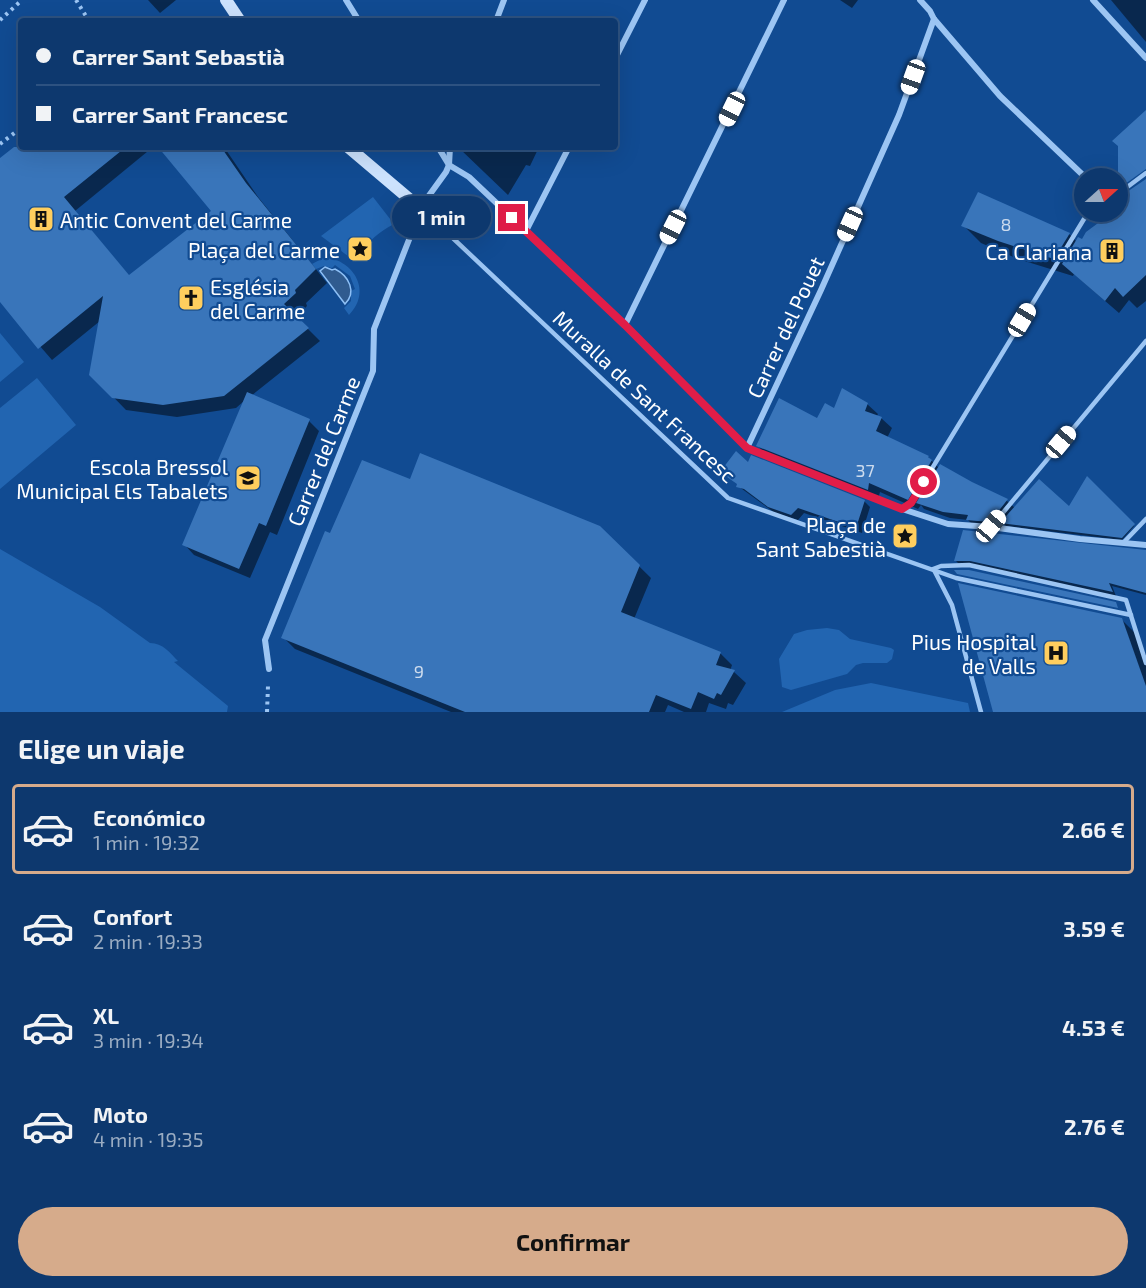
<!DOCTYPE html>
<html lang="es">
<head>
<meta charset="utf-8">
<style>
  body { margin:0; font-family:"Exo 2",sans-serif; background:#163f73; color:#f1f3f6; height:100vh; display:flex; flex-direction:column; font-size:22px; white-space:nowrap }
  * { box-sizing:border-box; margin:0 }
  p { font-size:20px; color:#9aacc2 }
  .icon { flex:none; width:33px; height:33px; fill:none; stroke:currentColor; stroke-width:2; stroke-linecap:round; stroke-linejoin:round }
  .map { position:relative; height:712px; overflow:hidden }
  .drawer { display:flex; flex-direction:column; background:#0d386e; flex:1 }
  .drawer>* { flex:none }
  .guide { position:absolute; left:18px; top:18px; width:600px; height:132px; border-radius:6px; box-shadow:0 6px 24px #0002,0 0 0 2px #2d5281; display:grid; align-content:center; height:132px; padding:0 18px; background:#0d386e }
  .needle { width:39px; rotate:69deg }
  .buttons { position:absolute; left:1074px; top:168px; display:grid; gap:12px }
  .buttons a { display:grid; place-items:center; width:54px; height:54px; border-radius:50%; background:#0d386e; box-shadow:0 6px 24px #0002,0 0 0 2px #2d5281; font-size:30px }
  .end { position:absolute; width:27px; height:27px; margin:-14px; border:8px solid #e11d48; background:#fff; box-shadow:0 0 0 3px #fff }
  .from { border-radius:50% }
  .bubble { position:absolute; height:42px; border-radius:21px; background:#0d386e; box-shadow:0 6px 24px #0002,0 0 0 2px #2d5281; font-size:20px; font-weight:700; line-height:42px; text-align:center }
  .car { position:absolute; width:18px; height:36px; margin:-18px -9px; border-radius:8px; box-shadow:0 0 4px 2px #0007; background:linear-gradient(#fff 24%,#345 0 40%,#fff 0 76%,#345 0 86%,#fff 0) }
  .guide b { display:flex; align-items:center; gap:21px; height:57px; font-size:22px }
  .guide b+b { border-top:2px solid #2d5281 }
  .guide i { width:15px; height:15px; background:#f1f3f6 }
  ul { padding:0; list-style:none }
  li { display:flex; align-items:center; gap:18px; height:90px; margin:0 12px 9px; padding:0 6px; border:3px solid transparent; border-radius:6px }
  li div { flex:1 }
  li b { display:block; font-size:22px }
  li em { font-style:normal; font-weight:700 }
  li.active { border-color:#d6ab8b }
  li>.icon { width:54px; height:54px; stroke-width:1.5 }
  h2 { padding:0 18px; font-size:27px; line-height:72px }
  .primary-button { display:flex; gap:12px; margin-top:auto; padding:12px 18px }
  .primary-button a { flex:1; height:69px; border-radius:36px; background:#d6ab8b; color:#111; font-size:24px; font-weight:700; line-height:69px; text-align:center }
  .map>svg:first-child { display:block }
  .green { fill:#2265b1 }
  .water { fill:#305b8f; stroke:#8ec0f6; stroke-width:1.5 }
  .shadow { fill:#0007 }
  .building { fill:#3975ba }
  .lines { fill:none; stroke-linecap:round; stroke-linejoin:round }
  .path { stroke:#9cc5f3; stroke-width:4; stroke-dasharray:3 4.5; stroke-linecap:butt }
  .lane { stroke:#9cc5f3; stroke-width:4.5 }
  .street { stroke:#9cc5f3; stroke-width:6 }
  .secondary { stroke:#cce2fd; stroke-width:12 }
  .route { stroke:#e11d48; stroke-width:8 }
  .labels { text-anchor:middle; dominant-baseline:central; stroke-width:4.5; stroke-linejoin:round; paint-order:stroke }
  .number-label { font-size:18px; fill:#cedcee }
  .poi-label { font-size:21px; fill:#fff; stroke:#114b92; text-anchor:end }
  .street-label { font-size:21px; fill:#fff; stroke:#114b92 }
</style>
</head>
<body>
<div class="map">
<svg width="1146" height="712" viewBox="0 0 1146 712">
  <rect width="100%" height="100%" fill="#114b92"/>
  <g class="green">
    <path d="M373,197L394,224C374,235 367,243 356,262L321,236Z"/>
    <path d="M325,257C355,261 372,292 349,315L344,308L351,301V291L355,289L350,276L335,265L332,268L324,266L316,269L312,264Z"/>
    <polygon points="0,333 24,362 0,382"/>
    <polygon points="37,378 76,425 0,489 0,408"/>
    <path d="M0,549L100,607L150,643C163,643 170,653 178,661L174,662L228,706L227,712H0Z"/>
    <polygon points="827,628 839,630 850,639 891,648 894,650 892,659 887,663 863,663 856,665 847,674 791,690 782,687 779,659 794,634 807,630"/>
    <polygon points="871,683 968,703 970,712 782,712 835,690"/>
  </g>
  <path class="water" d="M325,267L332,270L335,269C349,276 357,292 345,304L320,271Z"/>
  <g class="shadow">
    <polygon points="148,0 176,0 160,13"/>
    <polygon points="840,0 858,0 852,8"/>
    <polygon points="1111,0 1146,0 1146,42"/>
    <polygon points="21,144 21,147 153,147 75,211 130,277 213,211 160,147 224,147 258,197 327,283 306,303 307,306 296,317 320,341 251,396 309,421 319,431 277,535 270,532 250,578 194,555 184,544 244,401 236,408 177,417 126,410 91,374 100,321 52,360 0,300 0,161"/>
    <polygon points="461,147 539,147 530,166 526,165 508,195 460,149"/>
    <polygon points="1146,188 1146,301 1137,308 1129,300 1119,313 1074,274 1073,276 1018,259 981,243 963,225 979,194 1069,234 1077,242 1082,241 1087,233 1118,212"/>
    <polygon points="867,404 878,414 877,416 881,418 892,428 887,438 928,457 939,468 940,466 1007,501 1015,508 1069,509 1088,479 1134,526 1122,540 1006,526 1001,521 996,527 974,526 968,520 950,518 924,509 921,505 918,509 880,492 878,499 768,456 757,445 818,420"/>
    <polygon points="748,464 864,501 870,507 862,533 804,513 798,520 775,513 738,486"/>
    <polygon points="410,481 599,527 651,578 634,619 721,654 732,665 730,671 734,672 746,683 733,705 728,703 726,709 709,703 706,712 684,712 668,705 665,712 451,712 295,649 283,637 331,535"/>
    <polygon points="1146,560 1146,595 1112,586 1116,596 960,565 956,561"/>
    <polygon points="1121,619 1139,637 1146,656 1146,712"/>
  </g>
  <g class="building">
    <polygon points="1146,110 1146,169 1118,189 1118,146 1112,141"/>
    <polygon points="14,147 126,147 64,197 129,275 211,211 158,147 221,147 246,183 316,269 295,290 296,293 284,304 309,328 224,396 163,405 112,398 89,375 103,296 38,349 0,302 0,158"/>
    <polygon points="1146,179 1146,275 1123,297 1115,288 1105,301 1062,264 1078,237 1082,239 1086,232 1113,212 1118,212 1118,198"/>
    <polygon points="978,192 1070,233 1054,259 998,241 961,226"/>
    <polygon points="842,388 868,403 865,411 882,417 876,431 929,456 928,457 932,460 908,500 869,483 868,490 756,446 779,398 817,418 825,403 834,408"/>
    <polygon points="247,392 310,419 266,526 259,523 239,569 182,545"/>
    <polygon points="736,451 748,462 751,455 865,500 856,528 798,508 791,515 768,507 744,489 736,487 737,484 720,472"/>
    <polygon points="420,453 600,526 640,565 621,612 721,652 716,665 735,670 721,695 717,693 714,699 698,692 691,709 656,695 649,712 465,712 281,638 325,531 330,533 362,460 410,479"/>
    <polygon points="940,464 972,482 1008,499 990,522 966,520 968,515 943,512 916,503"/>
    <polygon points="1087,476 1135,524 1122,538 1000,523 1039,479 1069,506"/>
    <polygon points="963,530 1146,550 1146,593 1109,583 1113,592 970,561 954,561"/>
    <polygon points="954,570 969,570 1116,602 1118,608 957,574"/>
    <polygon points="958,583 1122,618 1146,686 1146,712 993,712"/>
  </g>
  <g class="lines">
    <g class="path">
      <polyline points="76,0 89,21"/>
      <polyline points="0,20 22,0"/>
      <polyline points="0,144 21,128"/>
      <polyline points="267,712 268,686"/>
    </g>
    <g class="lane">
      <polyline points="1118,194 1146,173"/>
      <polyline points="422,209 728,498 956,578 1131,615"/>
      <polyline points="902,509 911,503 1084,219 1093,212"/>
      <polyline points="991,527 1146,341"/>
      <polyline points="1124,542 1146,519"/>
      <polyline points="933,569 941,566 969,565 1126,600 1146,663"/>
      <polyline points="934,570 952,605 981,712"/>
    </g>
    <g class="street">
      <polyline points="346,0 359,21"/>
      <polyline points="920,0 930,11 934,19 1000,96 1086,178"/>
      <polyline points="1093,0 1146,58"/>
      <polyline points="496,21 504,0"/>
      <polyline points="615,59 645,0"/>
      <polyline points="438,147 449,165 469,177 625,325 747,448 902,509 948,524 991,527 1080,539 1146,545"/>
      <polyline points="526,231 569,147"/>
      <polyline points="625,325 784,0"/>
      <polyline points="747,448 821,290 899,115 934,19"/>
      <polyline points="269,669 265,640 373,371 374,329 414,227 420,208 446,172 449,165 450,147"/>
    </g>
    <g class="secondary">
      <polyline points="226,0 240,21"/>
      <polyline points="348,147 420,208"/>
    </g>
  </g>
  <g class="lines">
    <polyline class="route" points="512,218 625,325 747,448 902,509 911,503 924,482"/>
  </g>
  <defs>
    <g id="building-square" transform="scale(1.35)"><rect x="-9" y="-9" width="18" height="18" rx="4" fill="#ffce5e" stroke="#114b92"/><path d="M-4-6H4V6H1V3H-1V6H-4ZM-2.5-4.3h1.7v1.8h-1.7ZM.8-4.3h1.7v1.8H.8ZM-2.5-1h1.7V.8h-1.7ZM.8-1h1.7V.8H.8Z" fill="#111"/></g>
    <g id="sight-square" transform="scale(1.35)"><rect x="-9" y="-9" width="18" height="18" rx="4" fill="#ffce5e" stroke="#114b92"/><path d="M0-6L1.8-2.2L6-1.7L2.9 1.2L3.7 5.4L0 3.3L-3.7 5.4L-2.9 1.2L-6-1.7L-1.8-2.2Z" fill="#111"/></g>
    <g id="church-square" transform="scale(1.35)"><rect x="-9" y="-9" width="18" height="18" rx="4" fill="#ffce5e" stroke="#114b92"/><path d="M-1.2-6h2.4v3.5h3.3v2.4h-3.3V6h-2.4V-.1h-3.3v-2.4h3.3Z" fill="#111"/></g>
    <g id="school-square" transform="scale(1.35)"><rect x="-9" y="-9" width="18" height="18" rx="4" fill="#ffce5e" stroke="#114b92"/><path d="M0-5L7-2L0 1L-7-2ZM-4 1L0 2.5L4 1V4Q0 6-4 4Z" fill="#111"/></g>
    <g id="hospital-square" transform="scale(1.35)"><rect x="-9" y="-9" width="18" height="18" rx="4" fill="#ffce5e" stroke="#114b92"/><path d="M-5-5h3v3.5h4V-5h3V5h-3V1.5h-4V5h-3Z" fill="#111"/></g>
  </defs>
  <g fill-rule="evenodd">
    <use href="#building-square" x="41" y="219"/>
    <use href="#sight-square" x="360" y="249"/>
    <use href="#building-square" x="1112" y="251"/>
    <use href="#church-square" x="191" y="298"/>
    <use href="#school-square" x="248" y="478"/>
    <use href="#sight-square" x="905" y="536"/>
    <use href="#hospital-square" x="1056" y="653"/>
  </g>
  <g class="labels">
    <g class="number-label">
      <text x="1006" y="224">8</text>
      <text x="865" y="470">37</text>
      <text x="419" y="671">9</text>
    </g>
    <g class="poi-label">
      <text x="60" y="219" text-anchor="start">Antic Convent del Carme</text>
      <text x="340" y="249">Plaça del Carme</text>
      <text x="1092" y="251">Ca Clariana</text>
      <text x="210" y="286" text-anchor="start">Església<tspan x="210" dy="24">del Carme</tspan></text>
      <text x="228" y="466">Escola Bressol<tspan x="228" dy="24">Municipal Els Tabalets</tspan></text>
      <text x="886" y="524">Plaça de<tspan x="886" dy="24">Sant Sabestià</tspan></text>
      <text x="1036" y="641">Pius Hospital<tspan x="1036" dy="24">de Valls</tspan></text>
    </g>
    <g class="street-label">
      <text transform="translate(785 327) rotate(-65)">Carrer del Pouet</text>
      <text transform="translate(645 396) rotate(43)">Muralla de Sant Francesc</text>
      <text transform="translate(323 451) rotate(-68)">Carrer del Carme</text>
    </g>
  </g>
</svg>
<div class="buttons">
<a><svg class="needle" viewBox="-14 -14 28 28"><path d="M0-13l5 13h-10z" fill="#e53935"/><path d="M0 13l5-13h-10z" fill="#9aacc2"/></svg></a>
</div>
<i class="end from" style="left:924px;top:482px"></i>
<i class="end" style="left:512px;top:218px"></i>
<div class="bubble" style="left:392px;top:196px;width:99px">1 min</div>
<i class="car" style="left:913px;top:77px;rotate:200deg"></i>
<i class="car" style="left:732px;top:109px;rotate:206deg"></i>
<i class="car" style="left:850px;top:224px;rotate:204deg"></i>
<i class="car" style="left:673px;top:227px;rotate:207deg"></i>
<i class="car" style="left:1022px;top:320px;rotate:31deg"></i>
<i class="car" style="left:1061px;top:442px;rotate:40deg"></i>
<i class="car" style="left:991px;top:526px;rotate:40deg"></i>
<div class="guide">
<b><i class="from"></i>Carrer Sant Sebastià</b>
<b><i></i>Carrer Sant Francesc</b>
</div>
</div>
<section class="drawer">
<h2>Elige un viaje</h2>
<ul>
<li class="active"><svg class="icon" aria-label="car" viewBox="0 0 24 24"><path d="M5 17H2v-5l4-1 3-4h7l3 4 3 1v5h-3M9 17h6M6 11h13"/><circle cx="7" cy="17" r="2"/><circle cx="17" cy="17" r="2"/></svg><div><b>Económico</b><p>1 min · 19:32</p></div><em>2.66 €</em></li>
<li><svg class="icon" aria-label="car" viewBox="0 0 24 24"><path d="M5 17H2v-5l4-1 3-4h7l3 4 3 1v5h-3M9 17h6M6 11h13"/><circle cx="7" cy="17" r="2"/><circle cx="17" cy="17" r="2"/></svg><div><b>Confort</b><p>2 min · 19:33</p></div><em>3.59 €</em></li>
<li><svg class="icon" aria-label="car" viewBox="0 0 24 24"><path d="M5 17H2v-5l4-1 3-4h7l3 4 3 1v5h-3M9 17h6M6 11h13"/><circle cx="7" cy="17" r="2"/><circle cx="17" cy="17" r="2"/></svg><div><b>XL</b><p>3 min · 19:34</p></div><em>4.53 €</em></li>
<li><svg class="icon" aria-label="car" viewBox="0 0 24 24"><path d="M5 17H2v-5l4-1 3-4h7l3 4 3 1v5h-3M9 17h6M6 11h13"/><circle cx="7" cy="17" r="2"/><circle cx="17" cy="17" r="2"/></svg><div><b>Moto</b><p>4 min · 19:35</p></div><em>2.76 €</em></li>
</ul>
<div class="primary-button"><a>Confirmar</a></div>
</section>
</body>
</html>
